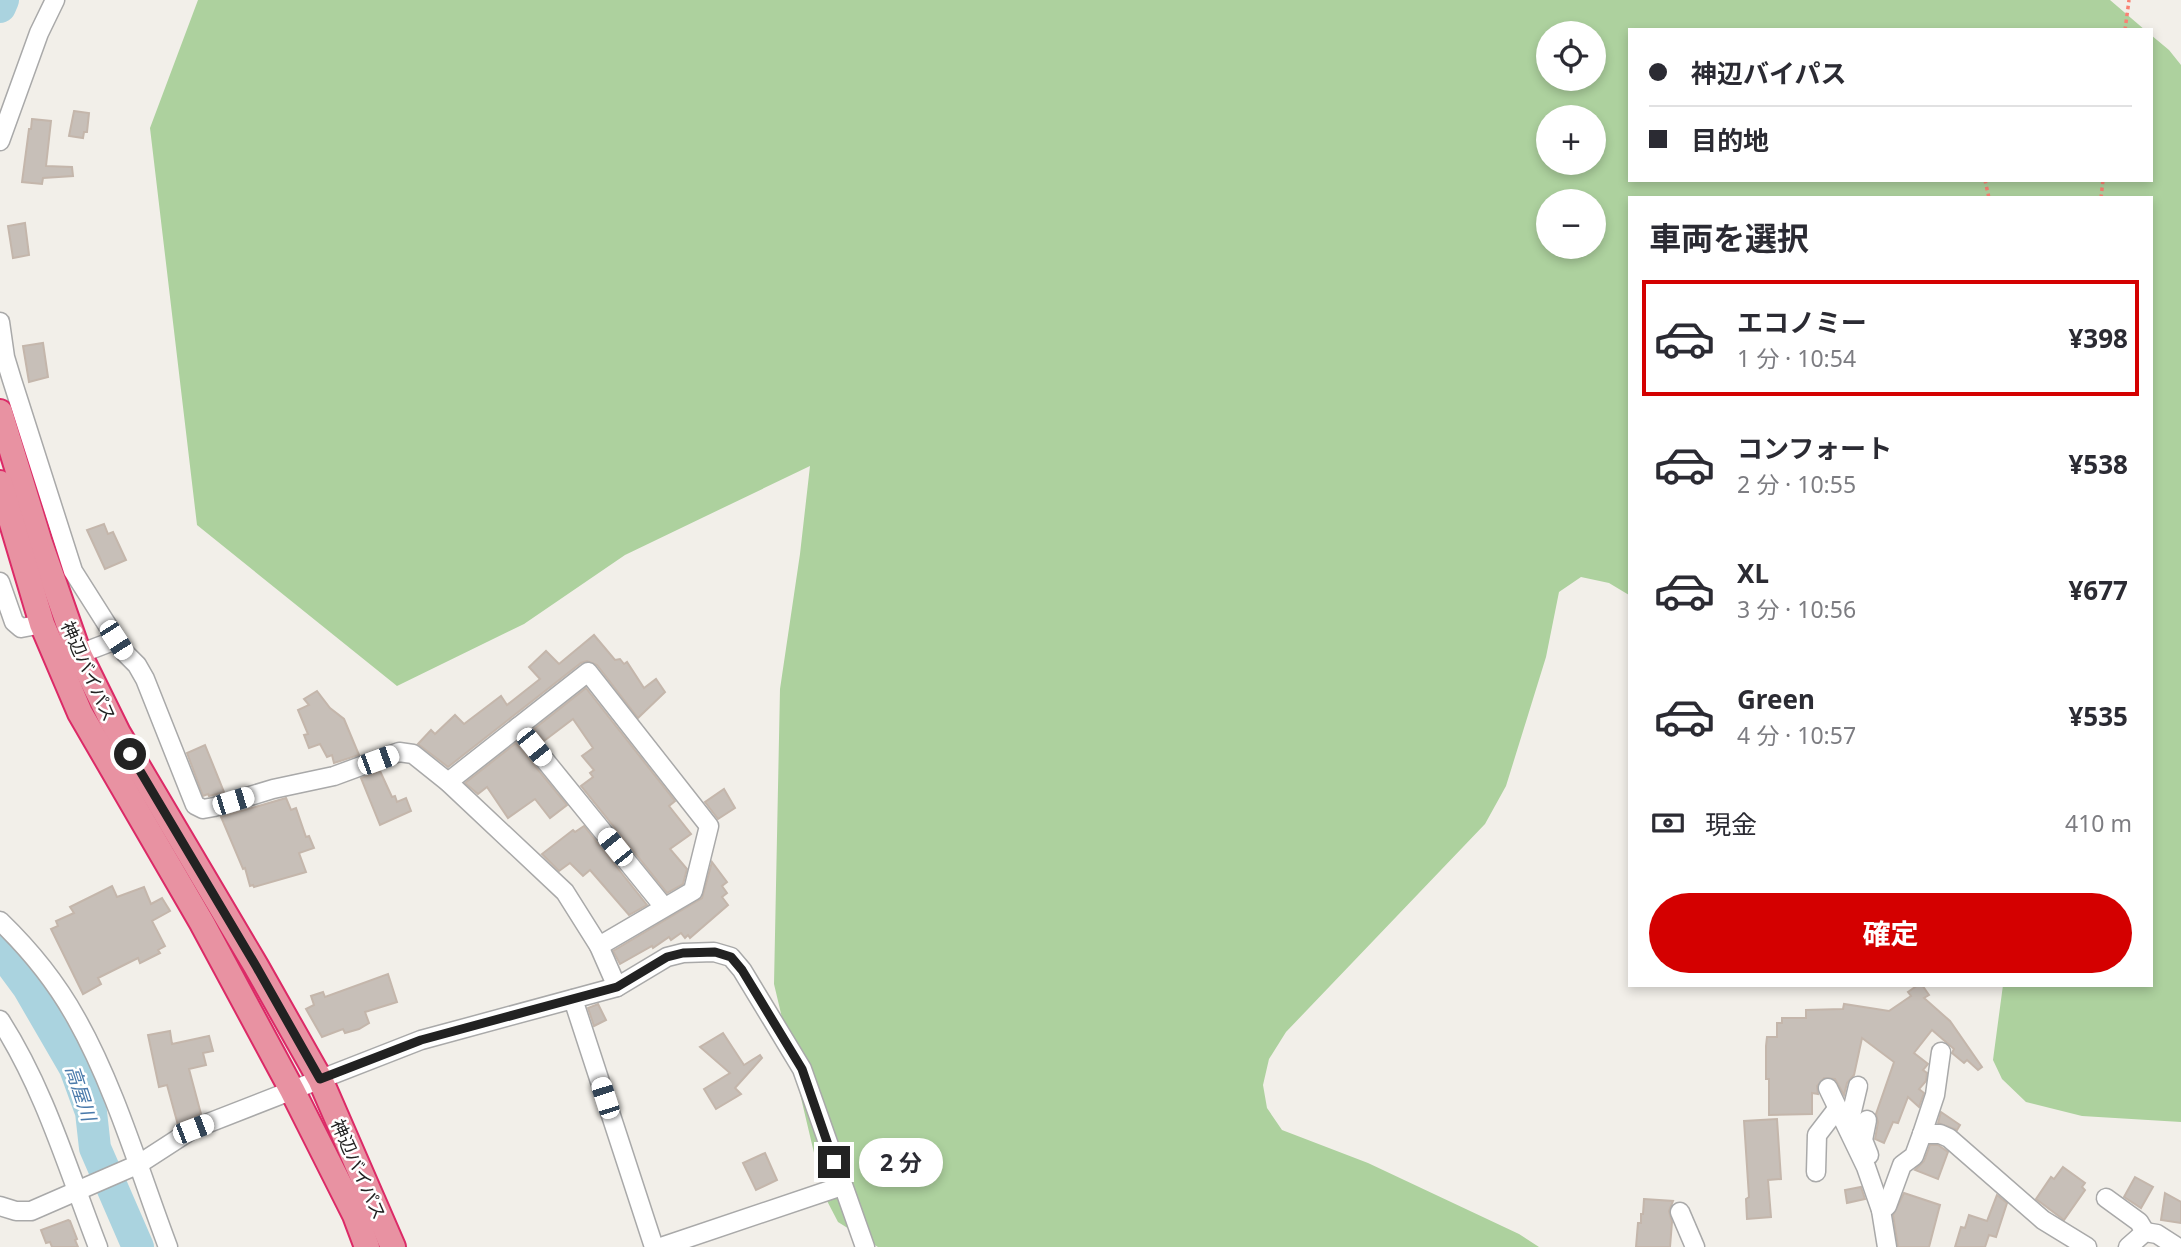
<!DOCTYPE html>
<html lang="ja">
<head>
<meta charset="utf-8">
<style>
  body { margin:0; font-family:"Noto Sans","Noto Sans JP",sans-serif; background:#f2f2f3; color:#2b2b33; height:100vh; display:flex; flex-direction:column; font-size:26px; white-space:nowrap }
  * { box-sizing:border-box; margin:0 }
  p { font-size:23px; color:#7c7c81 }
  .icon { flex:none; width:38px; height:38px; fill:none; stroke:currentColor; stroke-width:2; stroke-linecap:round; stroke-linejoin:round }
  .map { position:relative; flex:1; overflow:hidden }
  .sheet { position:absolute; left:1628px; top:196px; width:525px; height:791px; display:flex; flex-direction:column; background:#fff; border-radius:0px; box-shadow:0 4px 10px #0003 }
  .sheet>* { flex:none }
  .top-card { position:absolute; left:1628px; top:28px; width:525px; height:154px; border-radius:0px; box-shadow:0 4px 10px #0003; display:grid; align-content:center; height:154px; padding:0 21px; background:#fff }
  .tools { position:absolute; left:1536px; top:21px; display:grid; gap:14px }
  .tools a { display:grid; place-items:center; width:70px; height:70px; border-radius:50%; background:#fff; box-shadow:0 4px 10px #0003; font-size:35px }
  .end { position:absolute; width:32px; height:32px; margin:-16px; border:9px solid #222; background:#fff; box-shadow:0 0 0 4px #fff }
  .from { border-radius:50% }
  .bubble { position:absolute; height:49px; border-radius:24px; background:#fff; box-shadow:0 4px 10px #0003; font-size:23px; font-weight:700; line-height:49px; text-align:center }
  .car { position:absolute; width:21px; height:42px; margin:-21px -10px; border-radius:9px; box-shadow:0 0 5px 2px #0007; background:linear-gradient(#fff 24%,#345 0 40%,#fff 0 76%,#345 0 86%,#fff 0) }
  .top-card b { display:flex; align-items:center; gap:24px; height:66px; font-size:26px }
  .top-card b+b { border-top:2px solid #e1e1e2 }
  .top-card i { width:18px; height:18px; background:#2b2b33 }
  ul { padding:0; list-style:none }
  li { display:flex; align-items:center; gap:21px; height:116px; margin:0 14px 10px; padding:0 7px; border:4px solid transparent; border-radius:0px }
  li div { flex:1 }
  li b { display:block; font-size:26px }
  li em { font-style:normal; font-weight:700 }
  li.active { border-color:#d40000 }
  li>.icon { width:63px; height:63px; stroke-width:1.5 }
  h2 { padding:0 21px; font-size:32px; line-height:84px }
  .pay { display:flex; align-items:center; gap:18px; height:77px; padding:0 21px; font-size:26px }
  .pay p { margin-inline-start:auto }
  .primary-button { display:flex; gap:14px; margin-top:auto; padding:14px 21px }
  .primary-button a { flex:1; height:80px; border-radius:42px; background:#d40000; color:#fff; font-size:28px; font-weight:700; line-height:80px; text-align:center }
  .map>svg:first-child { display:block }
  .forest { fill:#add19e; fill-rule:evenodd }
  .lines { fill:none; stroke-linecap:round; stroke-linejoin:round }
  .river { stroke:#aad3df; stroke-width:32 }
  .building { fill:#c7bfb8; stroke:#c4b6ab; stroke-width:2 }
  .minor-casing { stroke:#a9a9a9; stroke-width:21 }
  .highway-casing { stroke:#dc2a67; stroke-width:28 }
  .path { stroke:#fa8072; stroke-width:3.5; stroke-dasharray:3.5 3.5; stroke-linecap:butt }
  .minor { stroke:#fff; stroke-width:18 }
  .highway { stroke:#e892a2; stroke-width:24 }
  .route { stroke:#222; stroke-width:9 }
  .labels { text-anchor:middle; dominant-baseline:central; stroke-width:5; stroke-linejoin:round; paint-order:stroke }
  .street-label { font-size:18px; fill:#222; stroke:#fff }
  .water-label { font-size:19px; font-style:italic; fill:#4a7aab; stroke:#fff }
</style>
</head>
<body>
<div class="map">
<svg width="2181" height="1247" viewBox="0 0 2181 1247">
  <rect width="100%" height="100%" fill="#f2efe9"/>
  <path class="forest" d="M198,0H2110L2145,30H1629V180H2151V35L2169,50L2181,65V1122L2082,1116L2026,1102L2002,1079L1993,1060L2003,985H2151V198H1629V595L1609,583L1581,577L1559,592L1546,657L1506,786L1485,824L1286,1032L1269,1059L1263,1085L1267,1108L1282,1130L1368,1163L1519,1234L1539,1247H878L838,1222L824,1195L774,984L780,689L800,554L810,466L625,555L524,624L397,686L197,525L150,128ZM1549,33H1594V79H1549ZM1549,117H1594V163H1549ZM1549,201H1594V247H1549Z"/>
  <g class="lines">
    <g class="river">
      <polyline points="0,7 3,0"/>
      <polyline points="0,949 28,987 75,1068 91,1112 95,1148 138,1247"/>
    </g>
  </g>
  <g class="building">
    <polygon points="74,111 89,113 87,132 84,132 83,138 69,136"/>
    <polygon points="32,119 51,121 46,166 72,167 73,176 43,178 42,184 22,182 29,129 31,129"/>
    <polygon points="25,223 29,255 13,258 8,226"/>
    <polygon points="43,343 48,377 29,382 23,346"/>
    <polygon points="104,524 108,534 113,532 126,560 105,569 87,530"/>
    <polygon points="594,635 615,660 620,659 624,664 627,662 644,688 656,679 665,692 638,718 597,665 587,661 581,663 448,767 418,744 431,730 435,734 455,715 464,724 501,696 507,705 540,679 529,667 546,651 559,664"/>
    <polygon points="586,688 675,801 669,806 691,834 670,849 687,869 683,884 667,893 581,786 593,777 590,773 594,770 582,756 593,748 573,719 544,741 534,729"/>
    <polygon points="317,691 330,708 344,719 359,755 334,763 332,755 327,757 320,744 309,748 304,735 308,734 298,710 309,705 304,699"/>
    <polygon points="516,743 567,805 550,818 535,799 508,818 487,787 478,794 465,783"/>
    <polygon points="205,745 224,792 209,796 208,794 203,796 187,753"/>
    <polygon points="380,771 392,797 395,796 397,802 406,798 411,811 380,825 361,778"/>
    <polygon points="724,789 735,808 718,819 705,802"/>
    <polygon points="286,798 291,810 296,808 306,837 309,836 314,848 299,853 306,872 254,887 253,885 250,886 245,868 243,869 221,817"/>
    <polygon points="584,826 647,905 629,915 590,870 583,876 570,863 559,871 542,854 573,830 575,832"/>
    <polygon points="712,862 727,882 722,886 727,893 722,897 728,905 690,938 688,935 685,938 681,933 671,940 669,937 653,948 652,946 620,964 613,951 702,898"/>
    <polygon points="112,886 117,897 144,887 151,904 162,898 170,911 152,921 165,946 158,950 160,953 140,963 138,958 98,978 101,984 83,994 51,929 58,926 56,921 74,913 70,907"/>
    <polygon points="388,974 397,1002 365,1012 369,1023 359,1029 345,1033 343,1029 322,1037 306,1009 314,1005 311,996 323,992 325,997"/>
    <polygon points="1918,985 1922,985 1929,995 1924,998 1950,1021 1982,1067 1978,1070 1967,1060 1964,1063 1952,1053 1954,1049 1932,1030 1914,1053 1928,1064 1923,1070 1927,1073 1926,1081 1919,1089 1924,1093 1919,1107 1908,1097 1898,1123 1893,1122 1884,1143 1875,1139 1878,1122 1876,1114 1894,1062 1862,1038 1854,1075 1847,1083 1844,1095 1835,1079 1824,1078 1817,1086 1818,1094 1812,1093 1812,1114 1769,1115 1769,1079 1766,1079 1766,1046 1767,1037 1777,1037 1777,1023 1782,1023 1782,1018 1806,1018 1806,1010 1843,1009 1844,1004 1889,1011 1911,996 1908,992"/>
    <polygon points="598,1004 606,1020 594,1026 588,1008"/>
    <polygon points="170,1031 172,1044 209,1036 213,1051 203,1053 206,1065 189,1069 201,1114 178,1125 167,1085 159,1087 148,1035"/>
    <polygon points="723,1033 744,1065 760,1055 762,1058 735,1088 741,1094 716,1109 704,1089 730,1073 700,1047"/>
    <polygon points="1941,1112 1960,1125 1957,1130 1938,1123"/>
    <polygon points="1777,1119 1781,1179 1768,1180 1771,1217 1747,1219 1746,1199 1749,1197 1744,1121"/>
    <polygon points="1930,1145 1938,1145 1948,1152 1938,1179 1915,1170 1924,1161"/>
    <polygon points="765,1153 777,1180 756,1190 743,1163"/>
    <polygon points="2063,1167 2085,1183 2082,1187 2085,1190 2064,1220 2036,1199 2051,1177 2054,1179"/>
    <polygon points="2135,1177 2153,1187 2141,1208 2124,1197"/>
    <polygon points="1861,1187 1865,1199 1847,1203 1845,1190"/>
    <polygon points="1904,1193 1940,1205 1929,1247 1898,1247 1893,1215"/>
    <polygon points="2165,1193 2181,1202 2181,1223 2161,1220"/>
    <polygon points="1997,1195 2007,1203 1996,1237 1989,1235 1985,1247 1955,1247 1961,1227 1965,1228 1969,1215 1987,1221"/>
    <polygon points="1644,1199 1673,1201 1669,1211 1672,1222 1670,1247 1636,1247 1638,1223 1641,1223 1641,1214 1643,1214"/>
    <polygon points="68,1220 70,1221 77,1239 75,1240 78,1247 52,1247 50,1242 46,1243 41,1230"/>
  </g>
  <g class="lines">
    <g class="minor-casing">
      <g id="minor">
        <polyline points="0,141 39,33 55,0"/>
        <polyline points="0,322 5,357 12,380 73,571 125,653 137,665 145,679 195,805 203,809 214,807 273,789 334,776 399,752 413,754 448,782 565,892 599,946 617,987"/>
        <polyline points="0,582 14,622 21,628 42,624"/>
        <polyline points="79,654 116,640"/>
        <polyline points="518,727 664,907"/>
        <polyline points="448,782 588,672 709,826 693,891 599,946"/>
        <path d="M0,921C29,949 56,982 76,1018C115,1087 140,1173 168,1247"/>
        <polyline points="573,999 654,1247"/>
        <path d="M0,1020C45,1090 68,1170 98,1247"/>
        <polyline points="1828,1088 1866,1167 1881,1210 1887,1247"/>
        <polyline points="1867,1120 1863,1140 1869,1155"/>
        <polyline points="1848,1128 1858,1086"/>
        <polyline points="1922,1134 1940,1134 1949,1138 2043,1220 2087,1247"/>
        <polyline points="1816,1172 1817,1135 1837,1109"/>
        <polyline points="2106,1198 2139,1222 2145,1232"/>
        <polyline points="0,1206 16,1211 31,1211 139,1164 193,1129 421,1040 617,987 667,957 683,953 714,952 731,957 742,970 802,1069 865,1247"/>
        <polyline points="1881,1210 1887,1206 1902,1165 1914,1156 1922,1134 1935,1095 1941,1052"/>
        <polyline points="1680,1212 1695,1247"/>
        <polyline points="661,1247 842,1186"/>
        <polyline points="2128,1247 2145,1232 2157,1234 2177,1247"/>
      </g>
    </g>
    <g class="highway-casing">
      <g id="highway">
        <polyline points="0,412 40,543 79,654 118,733 256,966 320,1079 393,1247"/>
        <polyline points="0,483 42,624 80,713 202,923 292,1090 355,1215 367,1247"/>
      </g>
    </g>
    <g class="path">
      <polyline points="2125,30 2129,0"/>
      <polyline points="1985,180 1989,198"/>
      <polyline points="2101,198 2103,180"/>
    </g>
    <use href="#minor" class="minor"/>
    <use href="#highway" class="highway"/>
  </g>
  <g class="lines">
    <polyline class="route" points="130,754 256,966 320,1079 421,1040 617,987 667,957 683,953 715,952 731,957 742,970 802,1069 834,1162"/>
  </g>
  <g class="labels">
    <g class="street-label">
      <text transform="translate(89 671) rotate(66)">神辺バイパス</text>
      <text transform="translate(359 1169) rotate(66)">神辺バイパス</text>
    </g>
    <g class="water-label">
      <text transform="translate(81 1093) rotate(72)">高屋川</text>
    </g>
  </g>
</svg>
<div class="tools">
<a><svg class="icon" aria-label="locate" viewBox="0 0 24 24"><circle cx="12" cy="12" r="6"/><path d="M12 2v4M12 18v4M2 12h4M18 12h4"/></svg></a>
<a>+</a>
<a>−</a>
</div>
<i class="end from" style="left:130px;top:754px"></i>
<i class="end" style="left:834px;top:1162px"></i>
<div class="bubble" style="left:859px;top:1138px;width:84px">2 分</div>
<i class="car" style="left:116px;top:640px;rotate:147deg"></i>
<i class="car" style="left:534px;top:747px;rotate:141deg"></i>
<i class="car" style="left:378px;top:760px;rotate:70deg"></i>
<i class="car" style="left:233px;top:801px;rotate:73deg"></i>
<i class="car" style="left:615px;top:847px;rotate:321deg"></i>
<i class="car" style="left:605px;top:1098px;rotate:342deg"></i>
<i class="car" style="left:193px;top:1129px;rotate:69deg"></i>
<div class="top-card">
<b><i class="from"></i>神辺バイパス</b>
<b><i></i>目的地</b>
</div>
<section class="sheet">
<h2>車両を選択</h2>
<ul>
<li class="active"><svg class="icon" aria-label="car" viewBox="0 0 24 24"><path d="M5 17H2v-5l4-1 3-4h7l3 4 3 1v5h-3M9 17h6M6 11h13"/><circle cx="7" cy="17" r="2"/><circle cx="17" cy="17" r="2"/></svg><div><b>エコノミー</b><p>1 分 · 10:54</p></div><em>¥398</em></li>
<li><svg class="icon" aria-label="car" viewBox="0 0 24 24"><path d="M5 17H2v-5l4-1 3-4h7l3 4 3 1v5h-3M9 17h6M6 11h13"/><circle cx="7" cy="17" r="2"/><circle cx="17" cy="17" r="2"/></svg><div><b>コンフォート</b><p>2 分 · 10:55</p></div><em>¥538</em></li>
<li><svg class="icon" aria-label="car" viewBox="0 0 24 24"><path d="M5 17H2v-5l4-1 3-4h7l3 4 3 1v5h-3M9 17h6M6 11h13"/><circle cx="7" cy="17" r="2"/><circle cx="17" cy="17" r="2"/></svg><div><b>XL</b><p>3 分 · 10:56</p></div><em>¥677</em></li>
<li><svg class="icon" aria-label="car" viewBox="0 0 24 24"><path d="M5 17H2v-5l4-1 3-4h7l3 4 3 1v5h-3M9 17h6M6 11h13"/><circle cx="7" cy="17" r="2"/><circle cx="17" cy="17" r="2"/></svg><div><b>Green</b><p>4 分 · 10:57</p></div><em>¥535</em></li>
</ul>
<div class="pay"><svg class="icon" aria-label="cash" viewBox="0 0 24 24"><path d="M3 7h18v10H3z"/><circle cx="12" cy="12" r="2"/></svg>現金<p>410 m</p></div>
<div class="primary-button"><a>確定</a></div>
</section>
</div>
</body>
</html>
